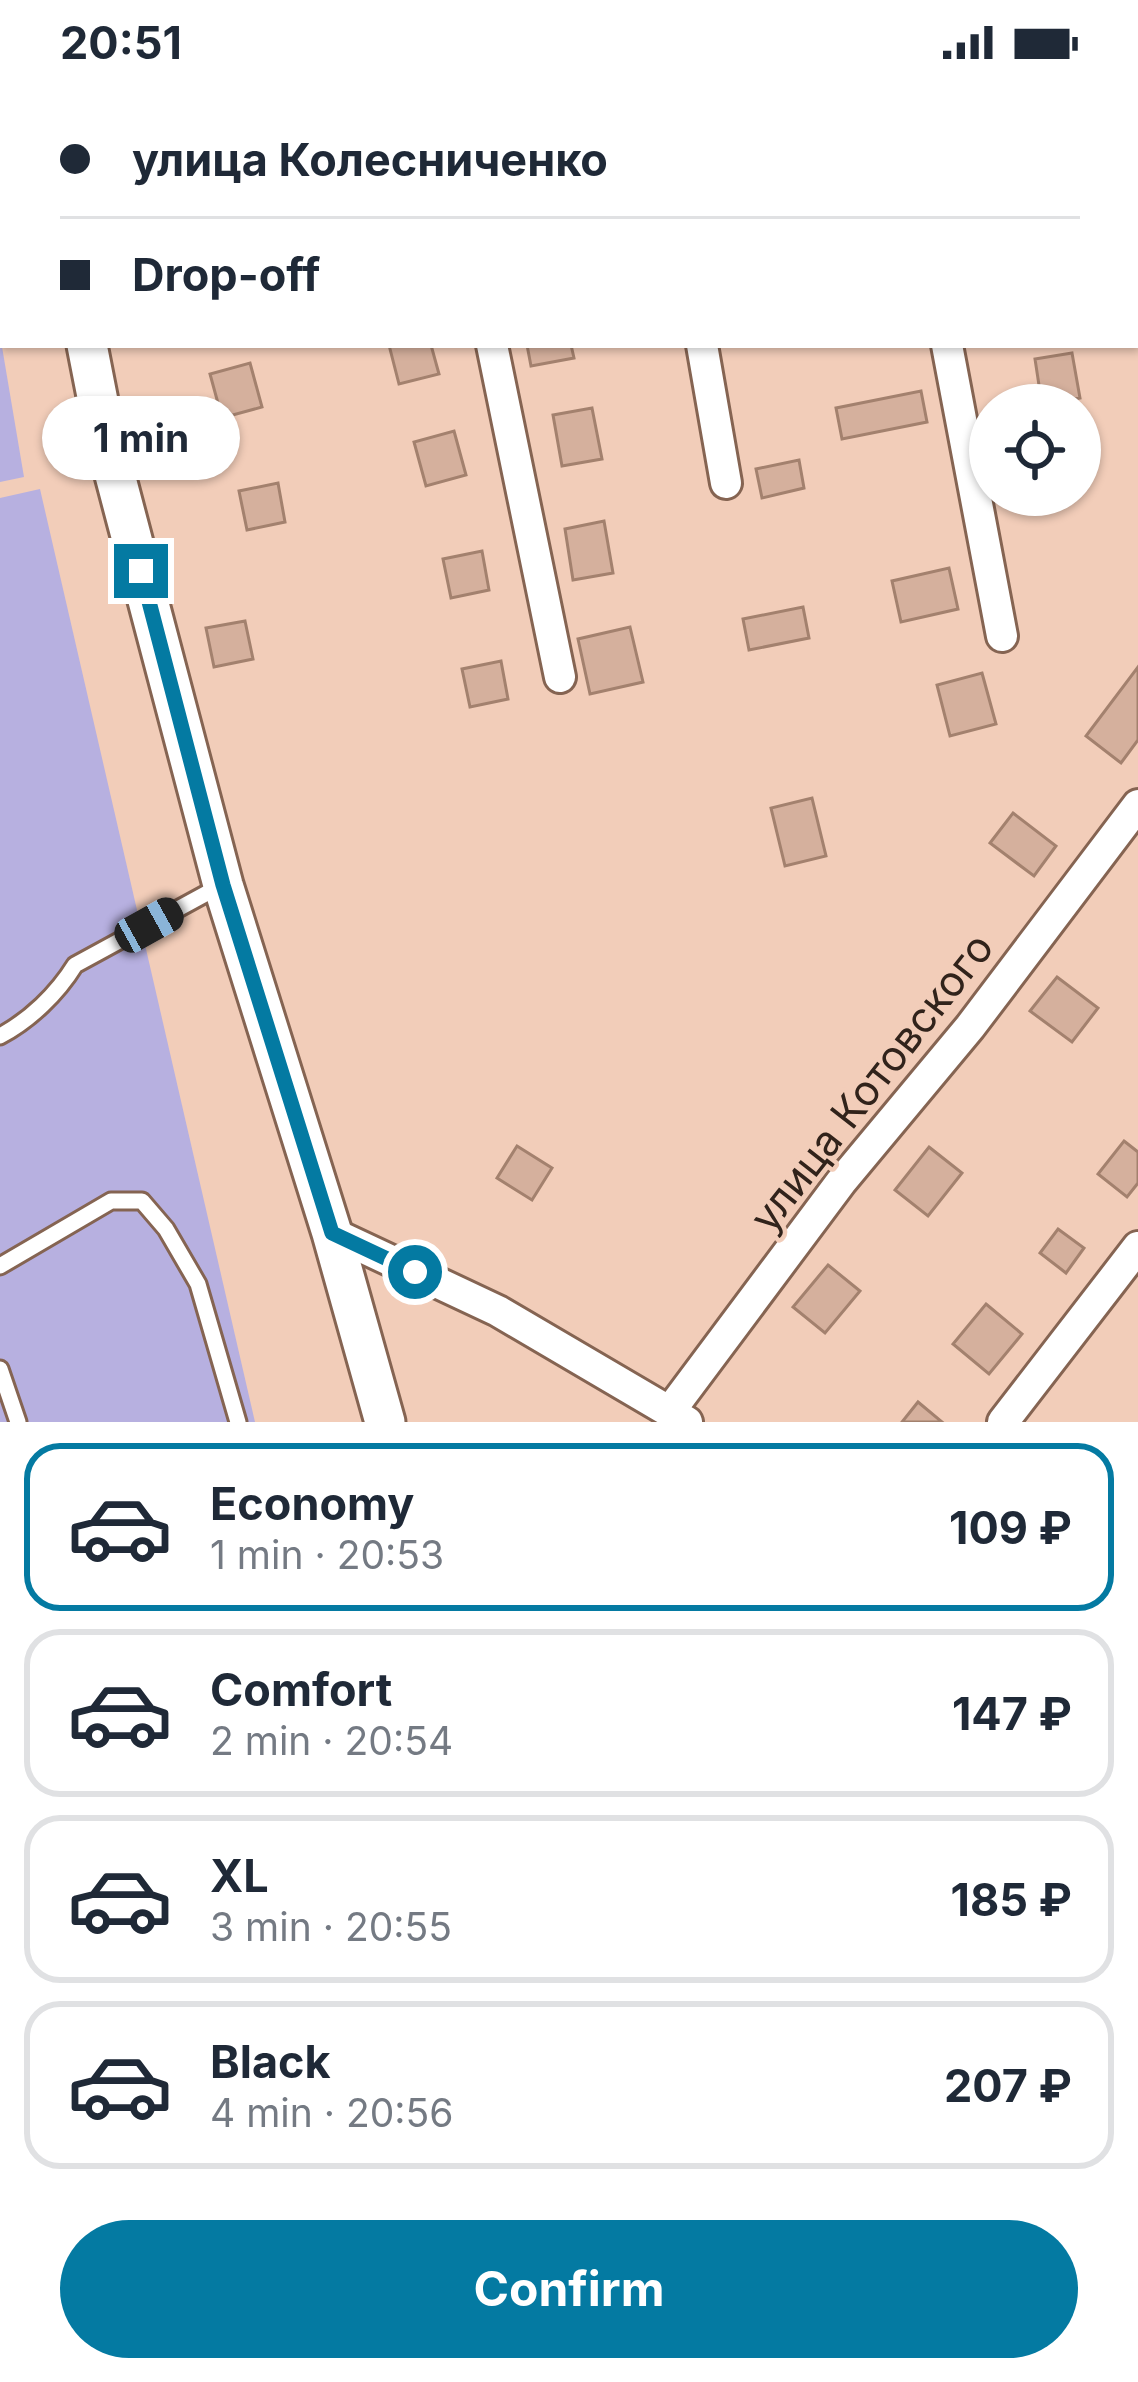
<!DOCTYPE html>
<html lang="en">
<head>
<meta charset="utf-8">
<style>
  body { margin:0; font-family:Inter,sans-serif; background:#f6f6f7; color:#1f2937; height:100vh; display:flex; flex-direction:column; font-size:45px; white-space:nowrap }
  * { box-sizing:border-box; margin:0 }
  p { font-size:39px; color:#747a83 }
  .icon { flex:none; width:66px; height:66px; fill:none; stroke:currentColor; stroke-width:2; stroke-linecap:round; stroke-linejoin:round }
  .map { position:relative; height:1338px; overflow:hidden }
  .side { display:flex; flex-direction:column; background:#fff; flex:1 }
  .side>* { flex:none }
  .hud { position:absolute; left:0px; top:0px; width:1140px; height:264px; box-shadow:0 3px 9px #0004; display:grid; align-content:center; height:264px; padding:0 60px; background:#fff }
  .controls { position:absolute; left:969px; top:300px; display:grid; gap:24px }
  .controls a { display:grid; place-items:center; width:132px; height:132px; border-radius:50%; background:#fff; box-shadow:0 3px 9px #0004; font-size:60px }
  .end { position:absolute; width:54px; height:54px; margin:-27px; border:15px solid #047aa2; background:#fff; box-shadow:0 0 0 6px #fff }
  .from { border-radius:50% }
  .bubble { position:absolute; height:84px; border-radius:42px; background:#fff; box-shadow:0 3px 9px #0004; font-size:39px; font-weight:700; line-height:84px; text-align:center }
  .car { position:absolute; width:36px; height:72px; margin:-36px -18px; border-radius:15px; box-shadow:0 0 9px 3px #0007; background:linear-gradient(#222 24%,#8ab4d8 0 40%,#222 0 76%,#8ab4d8 0 86%,#222 0) }
  .hud b { display:flex; align-items:center; gap:42px; height:114px; font-size:45px }
  .hud b+b { border-top:3px solid #e0e1e3 }
  .hud i { width:30px; height:30px; background:#1f2937 }
  ul { padding:21px 0 0; list-style:none }
  li { display:flex; align-items:center; gap:36px; height:168px; margin:0 24px 18px; padding:0 36px; border:6px solid #e0e1e3; border-radius:36px }
  li div { flex:1 }
  li b { display:block; font-size:45px }
  li em { font-style:normal; font-weight:700 }
  li.current { border-color:#047aa2 }
  li>.icon { width:108px; height:108px; stroke-width:1.5 }
  .cta { display:flex; gap:24px; margin-top:auto; padding:24px 60px }
  .cta a { flex:1; height:138px; border-radius:72px; background:#047aa2; color:#fff; font-size:48px; font-weight:700; line-height:138px; text-align:center }
  .status { display:flex; justify-content:space-between; align-items:center; height:84px; padding:0 60px; background:#fff; direction:ltr }
  .status svg { height:33px; fill:currentColor }
  .map>svg:first-child { display:block }
  .green { fill:#b7b0e0 }
  .building { fill:#d5b09d; stroke:#a3816e; stroke-width:3 }
  .lines { fill:none; stroke-linecap:round; stroke-linejoin:round }
  .service-casing { stroke:#856452; stroke-width:21 }
  .minor-casing { stroke:#856452; stroke-width:36 }
  .tertiary-casing { stroke:#856452; stroke-width:45 }
  .service { stroke:#fff; stroke-width:15 }
  .minor { stroke:#fff; stroke-width:30 }
  .tertiary { stroke:#fff; stroke-width:39 }
  .route { stroke:#047aa2; stroke-width:15 }
  .labels { text-anchor:middle; dominant-baseline:central; stroke-width:9; stroke-linejoin:round; paint-order:stroke }
  .street-label { font-size:42px; fill:#31231b; stroke:#f2cdb9 }
</style>
</head>
<body>
<div class="status"><b>20:51</b><svg viewBox="0 0 49 12"><path d="M0 12V9h3v3zM5 12V6h3v6zM10 12V3h3v9zM15 12V0h3v12zM26 1h20v11H26zM47 4h2v5h-2z"/></svg></div>
<div class="map">
<svg width="1138" height="1338" viewBox="0 0 1138 1338">
  <rect width="100%" height="100%" fill="#f2cdb9"/>
  <g class="green">
    <polygon points="0,251 24,393 0,398"/>
    <polygon points="40,405 255,1338 0,1338 0,414"/>
  </g>
  <g class="building">
    <polygon points="389,261 431,261 439,290 399,300"/>
    <polygon points="527,261 571,261 574,274 531,282"/>
    <polygon points="1072,269 1080,314 1042,321 1035,275"/>
    <polygon points="250,279 262,323 222,334 210,290"/>
    <polygon points="921,307 927,338 842,355 836,324"/>
    <polygon points="592,324 602,375 562,382 553,331"/>
    <polygon points="454,347 466,391 426,402 414,358"/>
    <polygon points="799,376 804,404 762,414 756,385"/>
    <polygon points="278,399 285,438 247,446 239,407"/>
    <polygon points="604,437 613,489 573,496 565,445"/>
    <polygon points="482,467 489,506 451,514 443,475"/>
    <polygon points="949,484 958,525 901,538 892,497"/>
    <polygon points="803,523 809,554 749,566 743,535"/>
    <polygon points="245,537 253,575 214,583 206,544"/>
    <polygon points="630,543 643,598 590,610 578,555"/>
    <polygon points="501,577 508,615 470,623 462,585"/>
    <polygon points="1138,583 1138,656 1121,679 1086,652"/>
    <polygon points="982,589 996,640 950,652 937,601"/>
    <polygon points="812,714 826,772 785,782 771,724"/>
    <polygon points="1013,729 1056,762 1034,792 990,759"/>
    <polygon points="1057,893 1098,924 1072,958 1030,927"/>
    <polygon points="1124,1057 1138,1068 1138,1099 1127,1113 1098,1090"/>
    <polygon points="517,1062 552,1084 532,1116 497,1094"/>
    <polygon points="929,1063 962,1089 928,1132 895,1106"/>
    <polygon points="1058,1145 1084,1164 1066,1189 1040,1169"/>
    <polygon points="828,1181 860,1207 825,1249 793,1223"/>
    <polygon points="986,1220 1022,1250 989,1290 953,1260"/>
    <polygon points="918,1318 942,1338 902,1338"/>
  </g>
  <g class="lines">
    <g class="service-casing">
      <g id="service">
        <path d="M0,952C30,936 57,910 75,881L220,802"/>
        <polyline points="0,1182 111,1117 142,1117 166,1145 198,1200 238,1338"/>
        <polyline points="0,1285 18,1338"/>
      </g>
    </g>
    <g class="minor-casing">
      <g id="minor">
        <polyline points="438,0 439,3"/>
        <polyline points="654,0 655,3"/>
        <polyline points="897,0 898,3"/>
        <polyline points="1137,3 1138,3"/>
        <polyline points="492,261 560,593"/>
        <polyline points="702,261 726,399"/>
        <polyline points="947,261 1002,552"/>
        <polyline points="332,1149 498,1227 687,1338"/>
        <polyline points="670,1327 841,1098 970,943 1138,721"/>
        <polyline points="1003,1338 1138,1163"/>
      </g>
    </g>
    <g class="tertiary-casing">
      <g id="tertiary">
        <polyline points="35,0 36,3"/>
        <polyline points="87,261 105,353 223,801 332,1149 385,1338"/>
      </g>
    </g>
    <use href="#service" class="service"/>
    <use href="#minor" class="minor"/>
    <use href="#tertiary" class="tertiary"/>
  </g>
  <g class="lines">
    <polyline class="route" points="141,487 223,801 332,1149 415,1188"/>
  </g>
  <g class="labels">
    <g class="street-label">
      <text transform="translate(871 998) rotate(-52)">улица Котовского</text>
    </g>
  </g>
</svg>
<div class="controls">
<a><svg class="icon" aria-label="locate" viewBox="0 0 24 24"><circle cx="12" cy="12" r="6"/><path d="M12 2v4M12 18v4M2 12h4M18 12h4"/></svg></a>
</div>
<i class="end from" style="left:415px;top:1188px"></i>
<i class="end" style="left:141px;top:487px"></i>
<div class="bubble" style="left:42px;top:312px;width:198px">1 min</div>
<i class="car" style="left:149px;top:841px;rotate:61deg"></i>
<div class="hud">
<b><i class="from"></i>улица Колесниченко</b>
<b><i></i>Drop-off</b>
</div>
</div>
<section class="side">
<ul>
<li class="current"><svg class="icon" aria-label="car" viewBox="0 0 24 24"><path d="M5 17H2v-5l4-1 3-4h7l3 4 3 1v5h-3M9 17h6M6 11h13"/><circle cx="7" cy="17" r="2"/><circle cx="17" cy="17" r="2"/></svg><div><b>Economy</b><p>1 min · 20:53</p></div><em>109 ₽</em></li>
<li><svg class="icon" aria-label="car" viewBox="0 0 24 24"><path d="M5 17H2v-5l4-1 3-4h7l3 4 3 1v5h-3M9 17h6M6 11h13"/><circle cx="7" cy="17" r="2"/><circle cx="17" cy="17" r="2"/></svg><div><b>Comfort</b><p>2 min · 20:54</p></div><em>147 ₽</em></li>
<li><svg class="icon" aria-label="car" viewBox="0 0 24 24"><path d="M5 17H2v-5l4-1 3-4h7l3 4 3 1v5h-3M9 17h6M6 11h13"/><circle cx="7" cy="17" r="2"/><circle cx="17" cy="17" r="2"/></svg><div><b>XL</b><p>3 min · 20:55</p></div><em>185 ₽</em></li>
<li><svg class="icon" aria-label="car" viewBox="0 0 24 24"><path d="M5 17H2v-5l4-1 3-4h7l3 4 3 1v5h-3M9 17h6M6 11h13"/><circle cx="7" cy="17" r="2"/><circle cx="17" cy="17" r="2"/></svg><div><b>Black</b><p>4 min · 20:56</p></div><em>207 ₽</em></li>
</ul>
<div class="cta"><a>Confirm</a></div>
</section>
</body>
</html>
